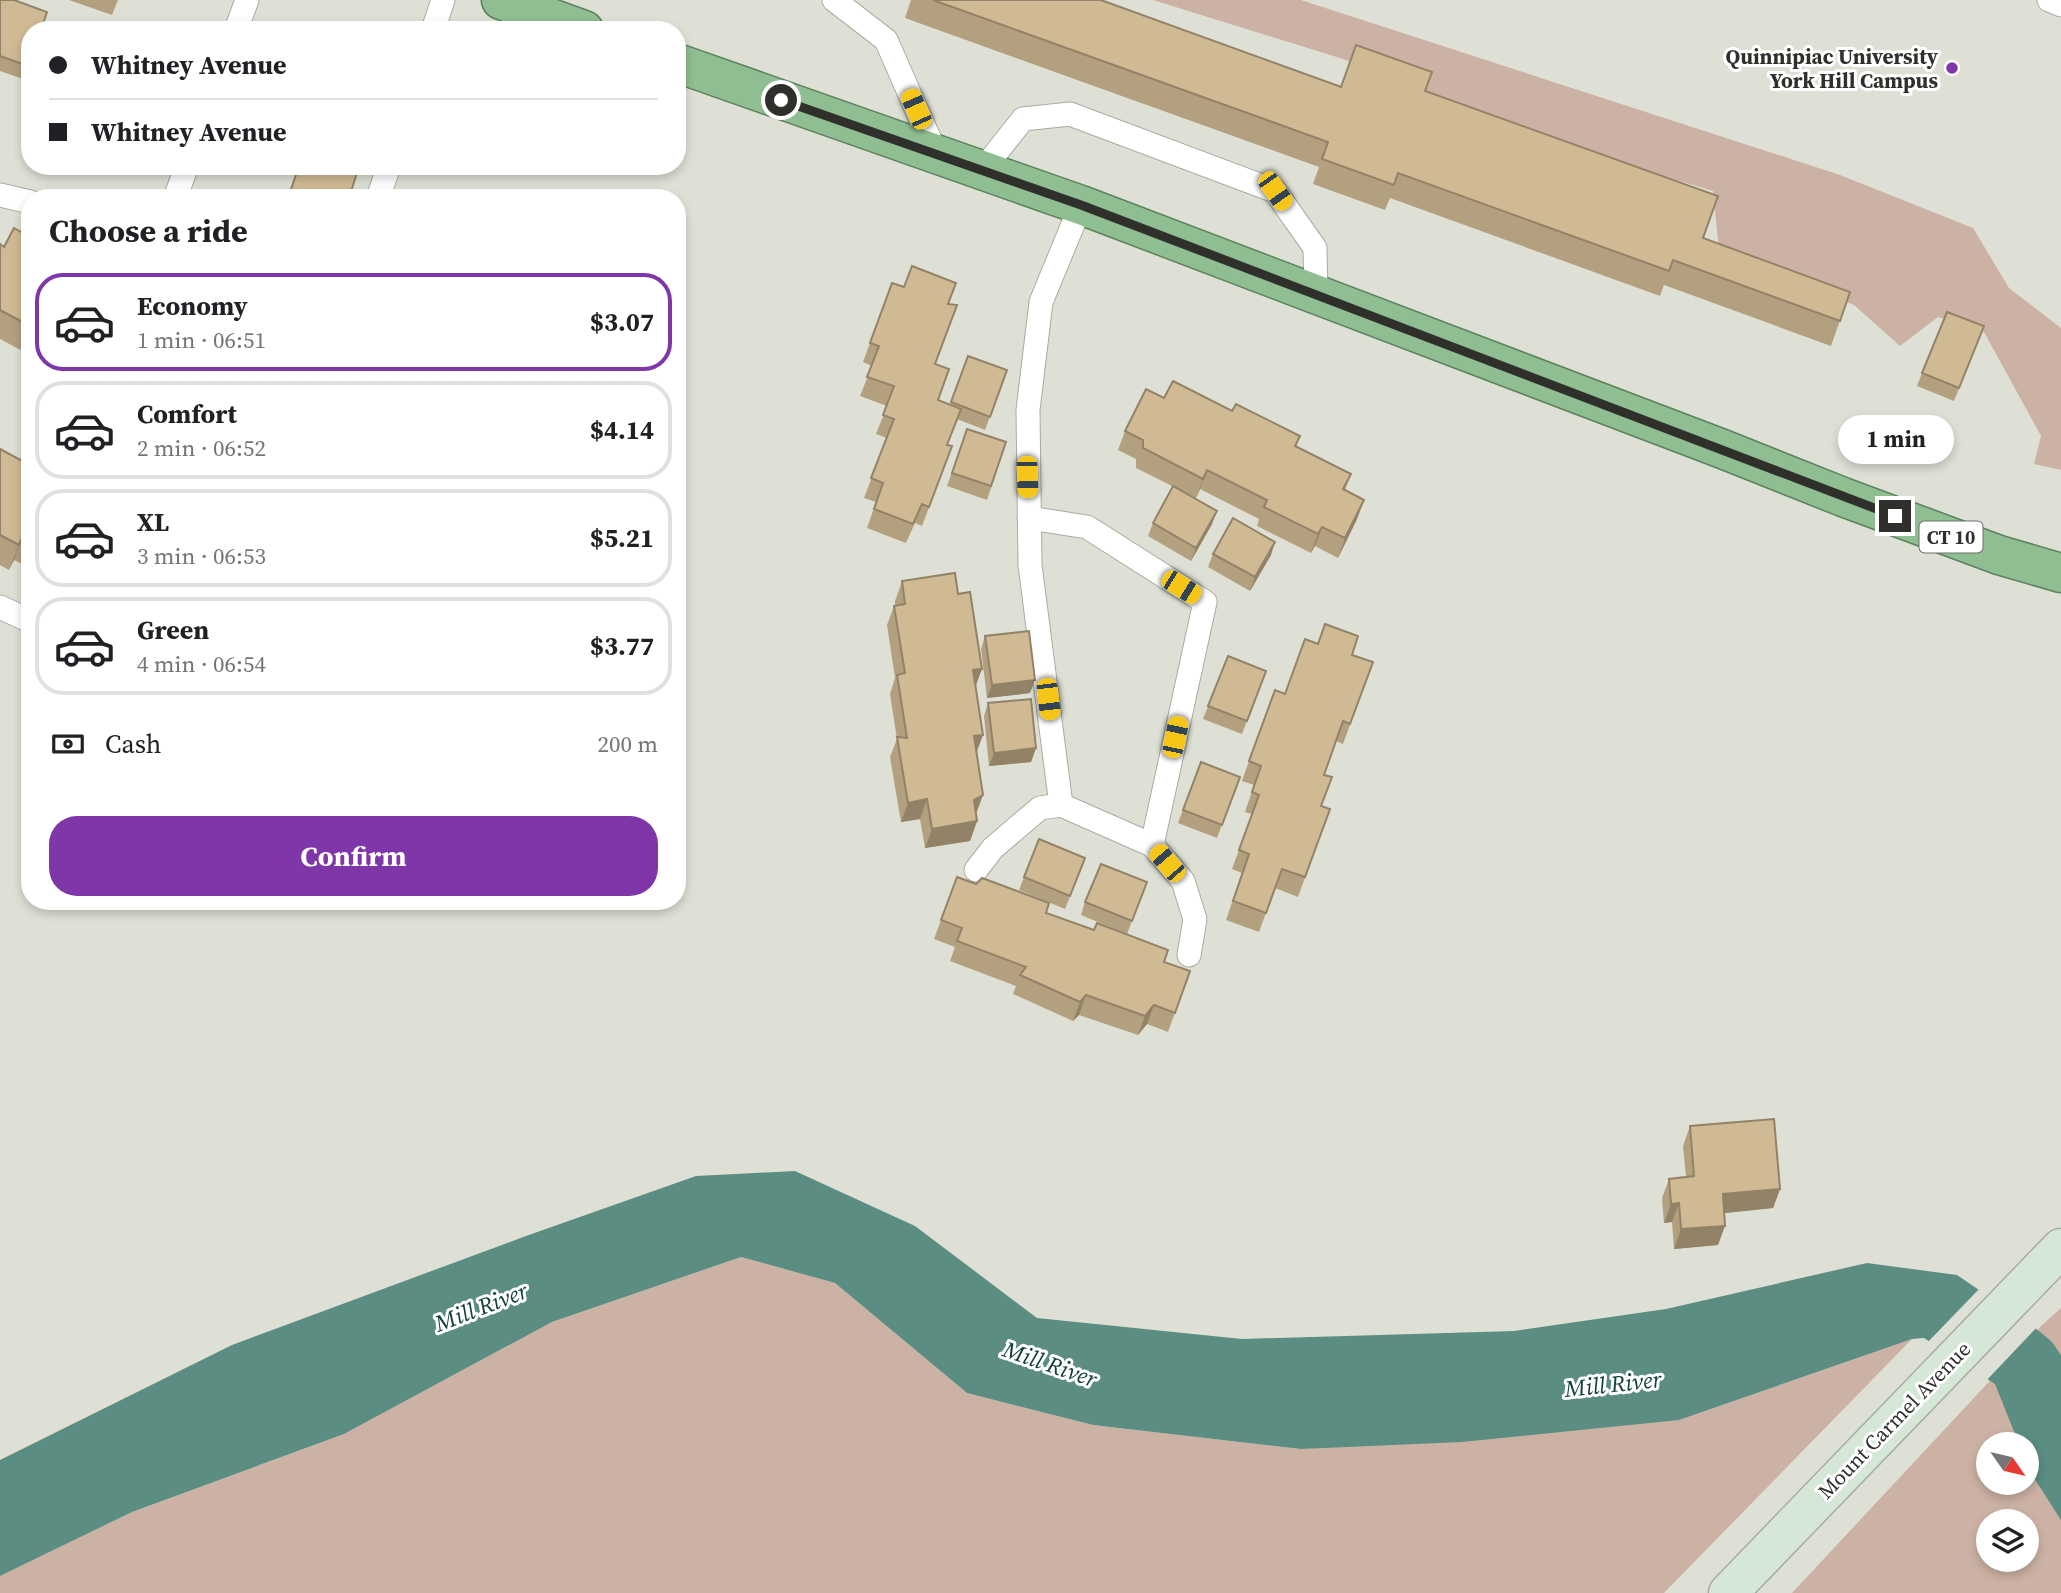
<!DOCTYPE html>
<html lang="en">
<head>
<meta charset="utf-8">
<style>
  body { margin:0; font-family:"Source Serif 4",serif; background:#f2f2f2; color:#202124; height:100vh; display:flex; flex-direction:column; font-size:26px; white-space:nowrap }
  * { box-sizing:border-box; margin:0 }
  p { font-size:23px; color:#757577 }
  .icon { flex:none; width:38px; height:38px; fill:none; stroke:currentColor; stroke-width:2; stroke-linecap:round; stroke-linejoin:round }
  .map { position:relative; flex:1; overflow:hidden }
  .drawer { position:absolute; left:21px; top:189px; width:665px; height:721px; display:flex; flex-direction:column; background:#fff; border-radius:28px; box-shadow:0 4px 10px #0003 }
  .drawer>* { flex:none }
  .hud { position:absolute; left:21px; top:21px; width:665px; height:154px; border-radius:28px; box-shadow:0 4px 10px #0003; display:grid; align-content:center; height:154px; padding:0 28px; background:#fff }
  .needle { width:46px; rotate:124deg }
  .buttons { position:absolute; left:1976px; top:1432px; display:grid; gap:14px }
  .buttons a { display:grid; place-items:center; width:63px; height:63px; border-radius:50%; background:#fff; box-shadow:0 4px 10px #0003; font-size:35px }
  .end { position:absolute; width:32px; height:32px; margin:-16px; border:9px solid #2f302c; background:#fff; box-shadow:0 0 0 4px #fff }
  .from { border-radius:50% }
  .bubble { position:absolute; height:49px; border-radius:24px; background:#fff; box-shadow:0 4px 10px #0003; font-size:23px; font-weight:700; line-height:49px; text-align:center }
  .car { position:absolute; width:21px; height:42px; margin:-21px -10px; border-radius:9px; box-shadow:0 0 5px 2px #0007; background:linear-gradient(#f5c518 24%,#345 0 40%,#f5c518 0 76%,#345 0 86%,#f5c518 0) }
  .hud b { display:flex; align-items:center; gap:24px; height:66px; font-size:26px }
  .hud b+b { border-top:2px solid #e0e0e0 }
  .hud i { width:18px; height:18px; background:#202124 }
  ul { padding:0; list-style:none }
  li { display:flex; align-items:center; gap:21px; height:98px; margin:0 14px 10px; padding:0 14px; border:4px solid #e0e0e0; border-radius:28px }
  li div { flex:1 }
  li b { display:block; font-size:26px }
  li em { font-style:normal; font-weight:700 }
  li.selected { border-color:#7f36a8 }
  li>.icon { width:63px; height:63px; stroke-width:1.5 }
  h2 { padding:0 28px; font-size:32px; line-height:84px }
  .pay { display:flex; align-items:center; gap:18px; height:77px; padding:0 28px; font-size:26px }
  .pay p { margin-inline-start:auto }
  .cta { display:flex; gap:14px; margin-top:auto; padding:14px 28px }
  .cta a { flex:1; height:80px; border-radius:28px; background:#7f36a8; color:#fff; font-size:28px; font-weight:700; line-height:80px; text-align:center }
  .map>svg:first-child { display:block }
  .green { fill:#ccb2a4; fill-rule:evenodd }
  .water { fill:#5b8d82 }
  .pier { fill:#dfe0d5 }
  .lines { fill:none; stroke-linecap:round; stroke-linejoin:round }
  .service-casing { stroke:#a9aba0; stroke-width:25 }
  .secondary-casing { stroke:#a9aba0; stroke-width:41 }
  .trunk-casing { stroke:#5b825d; stroke-width:41 }
  .service { stroke:#fff; stroke-width:23 }
  .secondary { stroke:#d5e7d6; stroke-width:38 }
  .trunk { stroke:#8ebe92; stroke-width:38 }
  .wall { fill:#b3a07f }
  .shaded-wall { fill:#928268 }
  .building { fill:#d0ba94; stroke:#928268; stroke-width:2 }
  .route { stroke:#2f302c; stroke-width:9 }
  .poi-dot { fill:#7f36a8; stroke:#fff; stroke-width:2.5 }
  .labels { text-anchor:middle; dominant-baseline:central; stroke-width:6; stroke-linejoin:round; paint-order:stroke }
  .shield { fill:#fff; stroke:#6d6e6b; stroke-width:2 }
  .shield-label { font-size:19px; font-weight:bold; fill:#2f302c }
  .poi-label { font-size:21px; font-weight:bold; fill:#2f302c; stroke:#fff; text-anchor:end }
  .street-label { font-size:21px; fill:#2f302c; stroke:#fff }
  .water-label { font-size:23px; font-style:italic; fill:#114037; stroke:#fff }
</style>
</head>
<body>
<div class="map">
<svg width="2061" height="1593" viewBox="0 0 2061 1593">
  <rect width="100%" height="100%" fill="#dfe0d5"/>
  <g class="green">
    <polygon points="1153,0 1301,0 1840,175 1973,228 2009,288 2061,328 2061,470 2034,464 2041,436 1984,332 1938,317 1900,346 1854,305 1719,250 1713,191 1544,140 1343,59"/>
    <polygon points="741,1257 835,1283 967,1393 1093,1425 1301,1449 1679,1420 1912,1339 1664,1593 0,1593 0,1576 132,1512 344,1434 552,1322"/>
    <path d="M2061,1308V1593H1792L2041,1326ZM1988,1444H2026V1482H1988ZM1988,1521H2026V1559H1988Z"/>
  </g>
  <polygon class="water" points="795,1171 915,1226 1037,1318 1242,1339 1514,1331 1666,1309 1867,1263 1957,1275 2039,1331 2052,1342 2061,1355 2061,1520 2029,1470 2027,1463 2026,1444 2019,1444 1995,1384 1924,1338 1912,1339 1679,1420 1462,1442 1301,1449 1093,1425 967,1393 835,1283 741,1257 552,1322 344,1434 132,1512 0,1576 0,1460 232,1345 526,1236 696,1176"/>
  <polygon class="pier" points="1981,1287 2038,1326 1985,1382 1926,1344"/>
  <g class="lines">
    <g class="service-casing">
      <g id="service">
        <polyline points="834,0 886,40 937,156"/>
        <polyline points="2049,0 2061,5"/>
        <polyline points="236,30 247,0"/>
        <polyline points="433,30 443,0"/>
        <polyline points="981,172 1023,119 1070,114 1275,191 1315,248 1316,293"/>
        <polyline points="0,195 30,202"/>
        <polyline points="175,198 187,166"/>
        <polyline points="378,198 389,166"/>
        <polyline points="1029,518 1087,527 1205,602 1152,845 1061,805 1030,565 1028,410 1041,302 1081,205"/>
        <polyline points="0,607 30,621"/>
        <polyline points="1152,845 1183,881 1195,919 1189,955"/>
        <polyline points="976,870 993,848 1040,808 1061,805"/>
      </g>
    </g>
    <g class="secondary-casing">
      <polyline id="secondary" points="1728,1593 2061,1248"/>
    </g>
    <g class="trunk-casing">
      <g id="trunk">
        <polyline points="501,0 584,30"/>
        <polyline points="677,63 1081,205 1720,448 1843,497 1999,555 2061,573"/>
      </g>
    </g>
    <use href="#service" class="service"/>
    <use href="#secondary" class="secondary"/>
    <use href="#trunk" class="trunk"/>
  </g>
  <g class="wall">
    <polygon points="0,0 30,61 23,79 0,71"/>
    <polygon points="69,0 118,0 112,15"/>
    <polygon points="911,0 1101,0 1341,86 1425,91 1703,238 1850,292 1831,346 1664,285 1660,296 1390,198 1385,210 1313,184 1319,167 905,18"/>
    <polygon points="30,237 30,355 0,339 0,244 4,247"/>
    <polygon points="892,283 948,305 935,364 938,400 950,405 968,356 1007,370 985,430 957,419 947,445 952,446 922,526 915,523 906,543 867,528 876,502 864,498 887,438 876,434 887,406 860,396 872,366 863,362"/>
    <polygon points="1984,326 1954,401 1917,386 1922,373"/>
    <polygon points="1164,398 1232,411 1300,436 1296,447 1351,474 1345,490 1364,500 1357,519 1338,558 1315,546 1311,553 1257,526 1259,519 1200,489 1196,498 1136,468 1136,459 1118,450 1125,431"/>
    <polygon points="967,429 1006,442 987,500 947,486"/>
    <polygon points="0,449 30,465 30,568 14,560 9,570 0,565"/>
    <polygon points="1153,523 1212,524 1191,561 1148,536"/>
    <polygon points="1213,554 1271,555 1250,591 1208,567"/>
    <polygon points="902,581 975,687 977,753 976,814 977,821 970,841 925,848 920,819 901,822 890,757 897,739 890,694 895,678 887,625 894,606 895,606 895,601"/>
    <polygon points="985,636 1030,693 987,698 981,649"/>
    <polygon points="1318,644 1373,662 1343,744 1336,741 1324,775 1322,806 1330,809 1298,897 1275,888 1259,932 1226,920 1242,873 1232,869 1252,814 1245,812 1254,785 1242,781 1249,761 1285,694"/>
    <polygon points="1228,656 1266,671 1242,734 1203,719"/>
    <polygon points="988,703 1036,748 1031,762 989,766 984,716"/>
    <polygon points="1201,762 1240,777 1217,838 1178,823"/>
    <polygon points="1085,858 1065,909 1019,890 1024,877"/>
    <polygon points="957,877 1164,962 1190,971 1168,1032 1147,1024 1138,1035 1079,1015 1073,1021 1013,994 1016,986 950,961 955,947 934,939"/>
    <polygon points="1147,882 1127,934 1081,915 1085,902"/>
    <polygon points="1690,1126 1780,1189 1773,1208 1724,1213 1718,1245 1674,1249 1672,1222 1664,1223 1662,1198 1669,1179 1686,1177 1683,1146"/>
  </g>
  <g class="shaded-wall">
    <polygon points="1207,470 1200,489 1196,498 1203,479"/>
    <polygon points="1364,500 1357,519 1338,558 1345,538"/>
    <polygon points="1217,511 1212,524 1191,561 1196,548"/>
    <polygon points="1322,527 1315,546 1311,553 1318,534"/>
    <polygon points="23,535 14,560 9,570"/>
    <polygon points="1275,542 1271,555 1250,591 1255,577"/>
    <polygon points="982,669 975,688 973,670"/>
    <polygon points="1035,680 1030,693 987,698 992,685"/>
    <polygon points="983,735 976,754 974,736"/>
    <polygon points="1036,748 1031,762 989,766 994,753"/>
    <polygon points="983,795 976,814 974,800"/>
    <polygon points="927,799 920,819 901,822 908,803"/>
    <polygon points="977,821 970,841 925,848 932,829"/>
    <polygon points="1086,995 1079,1015 1073,1021 1080,1002"/>
    <polygon points="1154,1005 1147,1024 1138,1035 1145,1016"/>
    <polygon points="1780,1189 1773,1208 1716,1214 1723,1194"/>
    <polygon points="1679,1203 1672,1222 1664,1223 1671,1204"/>
    <polygon points="1725,1226 1718,1245 1674,1249 1681,1229"/>
  </g>
  <g class="building">
    <polygon points="0,0 14,0 47,12 41,30 30,30 30,61 28,66 0,56"/>
    <polygon points="933,0 1101,0 1341,87 1356,45 1432,72 1425,91 1718,196 1703,238 1850,292 1840,321 1673,260 1669,271 1398,173 1394,185 1322,159 1328,142"/>
    <polygon points="299,166 359,166 349,198 288,198"/>
    <polygon points="14,228 30,237 30,326 0,310 0,244 4,247"/>
    <polygon points="912,266 956,283 948,304 957,305 935,364 949,369 938,400 961,409 947,445 952,446 929,507 922,504 913,524 874,509 883,483 871,478 894,419 883,415 894,386 867,377 879,346 870,343 892,283 904,287"/>
    <polygon points="1947,312 1984,326 1959,388 1922,373"/>
    <polygon points="968,356 1007,370 990,417 951,402"/>
    <polygon points="1173,381 1232,411 1236,404 1300,436 1295,446 1351,474 1343,489 1364,500 1345,538 1322,527 1318,534 1264,507 1267,500 1207,470 1203,479 1143,448 1143,440 1125,431 1146,389 1164,398"/>
    <polygon points="967,429 1006,442 991,486 952,473"/>
    <polygon points="0,449 30,465 30,539 23,535 19,545 0,535"/>
    <polygon points="1173,486 1217,511 1196,548 1153,523"/>
    <polygon points="1233,518 1275,542 1255,577 1213,554"/>
    <polygon points="955,573 958,594 970,592 982,669 973,670 983,735 974,736 983,795 974,800 977,821 932,829 927,799 908,803 897,737 907,738 897,675 905,673 894,606 905,604 902,581"/>
    <polygon points="1325,624 1358,636 1352,655 1373,662 1350,724 1343,721 1324,775 1332,777 1321,806 1330,809 1305,877 1282,869 1266,913 1233,901 1249,854 1239,850 1259,795 1252,792 1261,766 1249,761 1275,690 1285,694 1305,639 1318,644"/>
    <polygon points="1029,631 1035,680 992,685 985,636"/>
    <polygon points="1228,656 1266,671 1247,721 1208,706"/>
    <polygon points="1031,699 1036,748 994,753 988,703"/>
    <polygon points="1201,762 1240,777 1222,825 1183,810"/>
    <polygon points="1039,839 1085,858 1070,896 1024,877"/>
    <polygon points="1101,864 1147,882 1132,921 1085,902"/>
    <polygon points="957,877 976,884 982,878 1049,903 1046,913 1094,930 1097,923 1168,950 1164,962 1190,971 1175,1013 1154,1005 1145,1016 1086,995 1080,1002 1020,975 1026,967 957,941 962,928 941,920"/>
    <polygon points="1774,1119 1780,1189 1723,1194 1725,1226 1681,1229 1679,1203 1671,1204 1669,1179 1694,1176 1690,1126"/>
  </g>
  <g class="lines">
    <polyline class="route" points="781,100 1081,205 1895,516"/>
  </g>
  <circle class="poi-dot" cx="1952" cy="68" r="7"/>
  <g class="labels">
    <rect class="shield" x="1919.5" y="521.5" width="63" height="31" rx="5"/>
    <g class="shield-label">
      <text x="1951" y="537">CT 10</text>
    </g>
    <g class="poi-label">
      <text x="1938" y="56">Quinnipiac University<tspan x="1938" dy="24">York Hill Campus</tspan></text>
    </g>
    <g class="street-label">
      <text transform="translate(1894 1420) rotate(-46)">Mount Carmel Avenue</text>
    </g>
    <g class="water-label">
      <text transform="translate(481 1307) rotate(-21)">Mill River</text>
      <text transform="translate(1050 1364) rotate(19)">Mill River</text>
      <text transform="translate(1613 1384) rotate(-6)">Mill River</text>
    </g>
  </g>
</svg>
<div class="buttons">
<a><svg class="needle" viewBox="-14 -14 28 28"><path d="M0-13l5 13h-10z" fill="#e53935"/><path d="M0 13l5-13h-10z" fill="#757577"/></svg></a>
<a><svg class="icon" aria-label="layers" viewBox="0 0 24 24"><path d="M12 4l9 5-9 5-9-5zM3 14l9 5 9-5"/></svg></a>
</div>
<i class="end from" style="left:781px;top:100px"></i>
<i class="end" style="left:1895px;top:516px"></i>
<div class="bubble" style="left:1838px;top:415px;width:116px">1 min</div>
<i class="car" style="left:916px;top:109px;rotate:336deg"></i>
<i class="car" style="left:1275px;top:191px;rotate:145deg"></i>
<i class="car" style="left:1027px;top:477px;rotate:178deg"></i>
<i class="car" style="left:1181px;top:587px;rotate:122deg"></i>
<i class="car" style="left:1048px;top:699px;rotate:173deg"></i>
<i class="car" style="left:1175px;top:737px;rotate:12deg"></i>
<i class="car" style="left:1167px;top:863px;rotate:319deg"></i>
<div class="hud">
<b><i class="from"></i>Whitney Avenue</b>
<b><i></i>Whitney Avenue</b>
</div>
<section class="drawer">
<h2>Choose a ride</h2>
<ul>
<li class="selected"><svg class="icon" aria-label="car" viewBox="0 0 24 24"><path d="M5 17H2v-5l4-1 3-4h7l3 4 3 1v5h-3M9 17h6M6 11h13"/><circle cx="7" cy="17" r="2"/><circle cx="17" cy="17" r="2"/></svg><div><b>Economy</b><p>1 min · 06:51</p></div><em>$3.07</em></li>
<li><svg class="icon" aria-label="car" viewBox="0 0 24 24"><path d="M5 17H2v-5l4-1 3-4h7l3 4 3 1v5h-3M9 17h6M6 11h13"/><circle cx="7" cy="17" r="2"/><circle cx="17" cy="17" r="2"/></svg><div><b>Comfort</b><p>2 min · 06:52</p></div><em>$4.14</em></li>
<li><svg class="icon" aria-label="car" viewBox="0 0 24 24"><path d="M5 17H2v-5l4-1 3-4h7l3 4 3 1v5h-3M9 17h6M6 11h13"/><circle cx="7" cy="17" r="2"/><circle cx="17" cy="17" r="2"/></svg><div><b>XL</b><p>3 min · 06:53</p></div><em>$5.21</em></li>
<li><svg class="icon" aria-label="car" viewBox="0 0 24 24"><path d="M5 17H2v-5l4-1 3-4h7l3 4 3 1v5h-3M9 17h6M6 11h13"/><circle cx="7" cy="17" r="2"/><circle cx="17" cy="17" r="2"/></svg><div><b>Green</b><p>4 min · 06:54</p></div><em>$3.77</em></li>
</ul>
<div class="pay"><svg class="icon" aria-label="cash" viewBox="0 0 24 24"><path d="M3 7h18v10H3z"/><circle cx="12" cy="12" r="2"/></svg>Cash<p>200 m</p></div>
<div class="cta"><a>Confirm</a></div>
</section>
</div>
</body>
</html>
